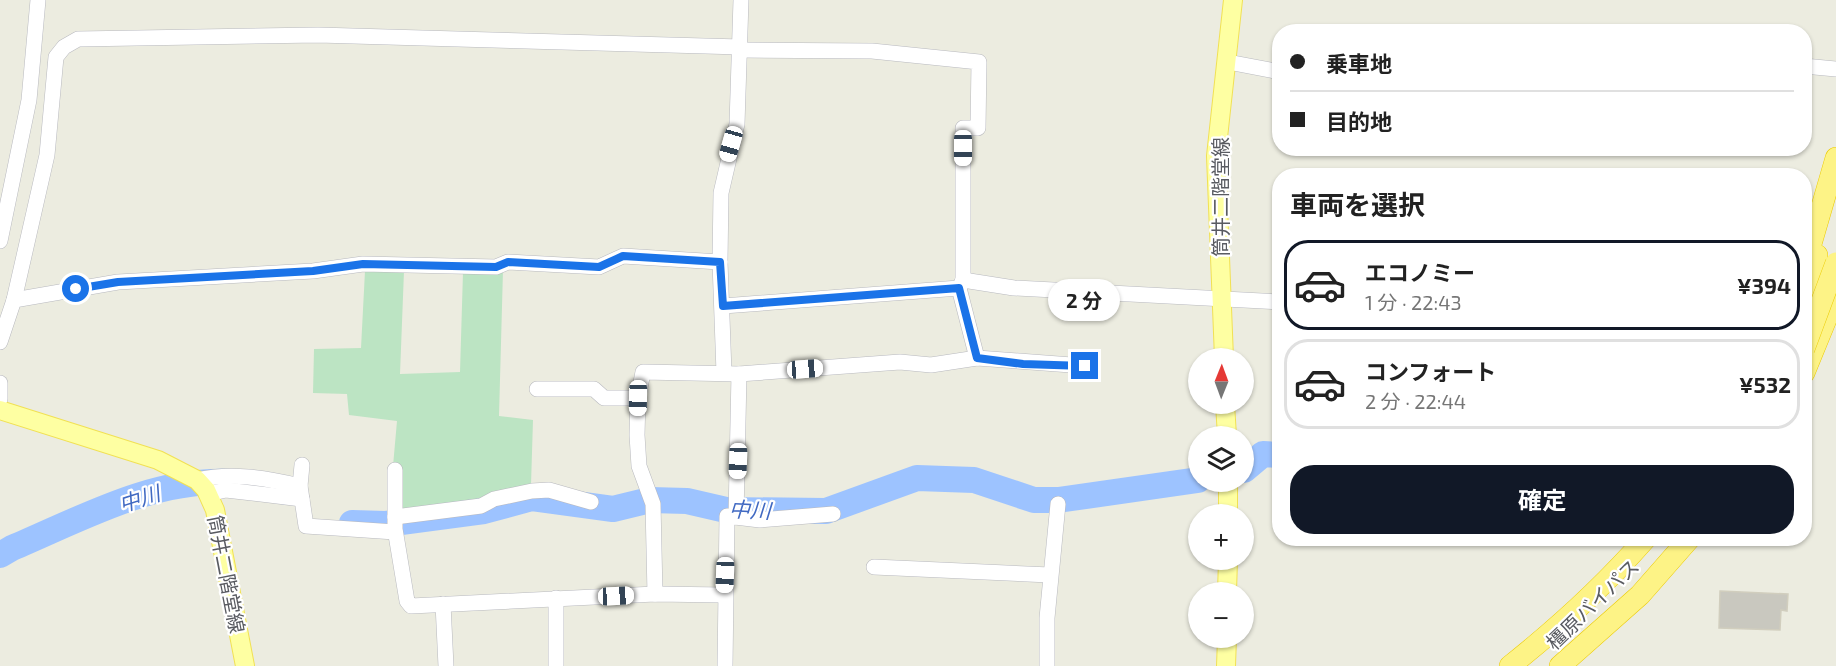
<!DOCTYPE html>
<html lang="ja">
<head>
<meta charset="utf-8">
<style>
  body { margin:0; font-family:"Exo 2","Noto Sans JP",sans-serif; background:#f6f6f6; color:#222; height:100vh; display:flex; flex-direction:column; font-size:22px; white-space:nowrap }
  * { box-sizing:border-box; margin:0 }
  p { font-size:20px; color:#767676 }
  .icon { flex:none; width:33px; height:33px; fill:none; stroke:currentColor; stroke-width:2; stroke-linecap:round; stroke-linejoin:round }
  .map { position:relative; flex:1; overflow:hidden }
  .sheet { position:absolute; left:1272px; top:168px; width:540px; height:378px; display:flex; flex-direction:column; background:#fff; border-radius:24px; box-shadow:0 2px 4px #0004 }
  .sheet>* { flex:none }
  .top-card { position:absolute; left:1272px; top:24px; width:540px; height:132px; border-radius:24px; box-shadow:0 2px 4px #0004; display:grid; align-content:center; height:132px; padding:0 18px; background:#fff }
  .needle { width:39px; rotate:1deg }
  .buttons { position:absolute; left:1188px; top:348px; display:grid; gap:12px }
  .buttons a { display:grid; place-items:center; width:66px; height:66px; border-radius:50%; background:#fff; box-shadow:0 2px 4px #0004; font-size:30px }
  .end { position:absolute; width:27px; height:27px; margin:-14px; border:8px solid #1a73e8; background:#fff; box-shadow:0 0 0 3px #fff }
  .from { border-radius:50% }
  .bubble { position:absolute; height:42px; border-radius:21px; background:#fff; box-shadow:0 2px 4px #0004; font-size:20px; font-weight:700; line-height:42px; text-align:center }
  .car { position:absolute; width:18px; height:36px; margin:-18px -9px; border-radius:8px; box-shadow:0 0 4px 2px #0007; background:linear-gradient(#fff 24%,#345 0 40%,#fff 0 76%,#345 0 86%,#fff 0) }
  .top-card b { display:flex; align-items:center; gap:21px; height:57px; font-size:22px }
  .top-card b+b { border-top:2px solid #e0e0e0 }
  .top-card i { width:15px; height:15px; background:#222 }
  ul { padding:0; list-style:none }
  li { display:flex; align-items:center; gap:18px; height:90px; margin:0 12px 9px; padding:0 6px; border:3px solid #e0e0e0; border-radius:24px }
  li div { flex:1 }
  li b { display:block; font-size:22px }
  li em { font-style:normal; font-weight:700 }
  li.current { border-color:#111827 }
  li>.icon { width:54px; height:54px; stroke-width:1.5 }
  h2 { padding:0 18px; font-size:27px; line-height:72px }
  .action { display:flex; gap:12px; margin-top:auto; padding:12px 18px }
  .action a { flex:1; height:69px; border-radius:24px; background:#111827; color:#fff; font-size:24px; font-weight:700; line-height:69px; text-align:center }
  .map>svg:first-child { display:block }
  .green { fill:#bce4c3 }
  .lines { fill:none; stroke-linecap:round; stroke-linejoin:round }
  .river { stroke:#9dc3ff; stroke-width:26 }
  .building { fill:#c9c8bf; stroke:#d1cebe; stroke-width:1.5 }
  .minor-casing { stroke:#b8b9bf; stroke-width:16 }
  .major-casing { stroke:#f1e154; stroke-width:20 }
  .highway-casing { stroke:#eccb00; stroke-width:22 }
  .minor { stroke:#fff; stroke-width:15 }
  .major { stroke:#feffa2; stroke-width:18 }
  .highway { stroke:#fdf386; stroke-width:21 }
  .highway-bridge-casing { stroke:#eccb00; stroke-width:22; stroke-linecap:butt }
  .highway-bridge { stroke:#fdf386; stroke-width:21 }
  .route { stroke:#1a73e8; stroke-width:8 }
  .labels { text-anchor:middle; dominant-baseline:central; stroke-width:4.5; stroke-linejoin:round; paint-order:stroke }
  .street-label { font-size:20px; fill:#595b61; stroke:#fff }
  .water-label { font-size:21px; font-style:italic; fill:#4069c2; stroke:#fff }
</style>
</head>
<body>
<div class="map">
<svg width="1836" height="666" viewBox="0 0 1836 666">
  <rect width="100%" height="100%" fill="#ecece0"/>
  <polygon class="green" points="503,270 499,416 533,420 531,485 468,502 401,510 393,466 397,421 349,415 347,394 313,393 314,349 361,348 365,271 404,271 400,374 460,372 463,272"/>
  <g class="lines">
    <g class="river">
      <polyline points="1244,470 1263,454 1280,455"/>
      <polyline points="352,523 386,524 484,511 532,498 613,509 650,500 687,501 726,510 826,511 917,478 974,480 1034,500 1058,500 1198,480"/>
      <path d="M0,555L12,548C81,519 151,479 229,482C249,483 268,488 287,492"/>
    </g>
  </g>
  <polygon class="building" points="1720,591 1788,594 1787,611 1781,610 1780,630 1719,628"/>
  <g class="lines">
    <g class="minor-casing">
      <g id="minor">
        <polyline points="741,50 872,51 979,62 978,128 963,128 963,280"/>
        <polyline points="1228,62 1280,72"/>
        <polyline points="1804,66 1836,69"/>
        <polyline points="0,241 29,100 38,0"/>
        <polyline points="959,288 977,358"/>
        <polyline points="14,300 47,155 56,57 64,47 78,39 318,35 741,47"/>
        <polyline points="723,306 959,288 963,280 1014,288 1280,302"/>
        <polyline points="0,342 14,300 118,282 313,271 363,264 496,267 508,262 599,267 623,256 720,262"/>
        <polyline points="724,373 720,262 721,193 737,124 741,0"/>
        <polyline points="0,383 0,399"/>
        <polyline points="537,389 594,389 604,398 638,398"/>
        <polyline points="302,465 300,486 306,526 395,532"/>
        <polyline points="395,470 395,529 407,601 411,606 655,594 724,595"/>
        <path d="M197,480C231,472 265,478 300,486"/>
        <polyline points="208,494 226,490 302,499"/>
        <polyline points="395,517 481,506 494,499 532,491 549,490 591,502"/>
        <polyline points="736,517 739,374"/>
        <polyline points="874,567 1050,575"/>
        <polyline points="655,594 653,504 639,466 637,435 638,398 643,372 739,374 900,362 931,365 977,358 1085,366"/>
        <polyline points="556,598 556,666"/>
        <polyline points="443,604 446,666"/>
        <polyline points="725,666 727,516 760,520 833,514"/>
        <polyline points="1047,666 1047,618 1058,504"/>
      </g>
    </g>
    <g class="major-casing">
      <g id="major">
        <polyline points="1224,358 1216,156 1233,0"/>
        <polyline points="1225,404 1227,436"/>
        <polyline points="0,410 158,460 197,480 206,490 215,510 245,666"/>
        <polyline points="1228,514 1228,482"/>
        <polyline points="1227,592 1228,560"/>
        <polyline points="1226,666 1227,638"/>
      </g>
    </g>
    <g class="highway-casing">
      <g id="highway">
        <polyline points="1804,268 1836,158"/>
        <polyline points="1804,291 1817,255"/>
        <polyline points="1804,373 1836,295"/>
        <path d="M1510,666C1559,627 1604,586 1646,538"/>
        <polyline points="1560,666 1640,595 1690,538"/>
      </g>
    </g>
    <use href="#minor" class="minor"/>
    <use href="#major" class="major"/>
    <use href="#highway" class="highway"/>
    <g class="highway-bridge-casing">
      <polyline id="highway-bridge" points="1804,349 1836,263"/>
    </g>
    <use href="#highway-bridge" class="highway-bridge"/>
  </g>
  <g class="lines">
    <polyline class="route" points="76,289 118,282 313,271 363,264 496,267 508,262 599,267 623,256 720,262 723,306 959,288 977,358 1023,364 1085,366"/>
  </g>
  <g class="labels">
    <g class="street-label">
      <text transform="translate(1220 197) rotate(-90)">筒井二階堂線</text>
      <text transform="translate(227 574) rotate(79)">筒井二階堂線</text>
      <text transform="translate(1592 604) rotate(-44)">橿原バイパス</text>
    </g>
    <g class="water-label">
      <text transform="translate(139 498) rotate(-18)">中川</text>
      <text transform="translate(750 509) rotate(3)">中川</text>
    </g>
  </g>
</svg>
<div class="buttons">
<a><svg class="needle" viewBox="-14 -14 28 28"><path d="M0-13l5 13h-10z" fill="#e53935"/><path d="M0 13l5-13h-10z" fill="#767676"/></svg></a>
<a><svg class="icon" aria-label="layers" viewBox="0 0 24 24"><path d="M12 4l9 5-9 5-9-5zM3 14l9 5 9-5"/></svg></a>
<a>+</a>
<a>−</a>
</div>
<i class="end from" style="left:76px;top:289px"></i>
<i class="end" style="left:1085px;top:366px"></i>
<div class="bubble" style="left:1048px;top:279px;width:72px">2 分</div>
<i class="car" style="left:731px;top:144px;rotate:196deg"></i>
<i class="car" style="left:963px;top:148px;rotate:180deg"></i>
<i class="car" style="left:805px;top:369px;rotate:86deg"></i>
<i class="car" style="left:638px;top:398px;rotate:181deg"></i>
<i class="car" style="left:738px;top:461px;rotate:182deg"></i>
<i class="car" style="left:725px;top:575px;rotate:182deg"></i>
<i class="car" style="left:616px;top:596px;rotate:87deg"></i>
<div class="top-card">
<b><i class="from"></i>乗車地</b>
<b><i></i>目的地</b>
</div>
<section class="sheet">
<h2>車両を選択</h2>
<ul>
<li class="current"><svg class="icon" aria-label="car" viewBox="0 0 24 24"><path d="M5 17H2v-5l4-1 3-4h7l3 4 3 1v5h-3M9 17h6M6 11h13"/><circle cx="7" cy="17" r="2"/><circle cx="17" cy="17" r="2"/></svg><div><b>エコノミー</b><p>1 分 · 22:43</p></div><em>¥394</em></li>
<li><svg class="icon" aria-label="car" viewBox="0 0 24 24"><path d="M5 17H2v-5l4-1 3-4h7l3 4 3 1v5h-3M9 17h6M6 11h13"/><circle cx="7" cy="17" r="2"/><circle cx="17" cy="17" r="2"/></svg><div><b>コンフォート</b><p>2 分 · 22:44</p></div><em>¥532</em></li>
</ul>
<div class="action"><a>確定</a></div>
</section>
</div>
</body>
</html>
